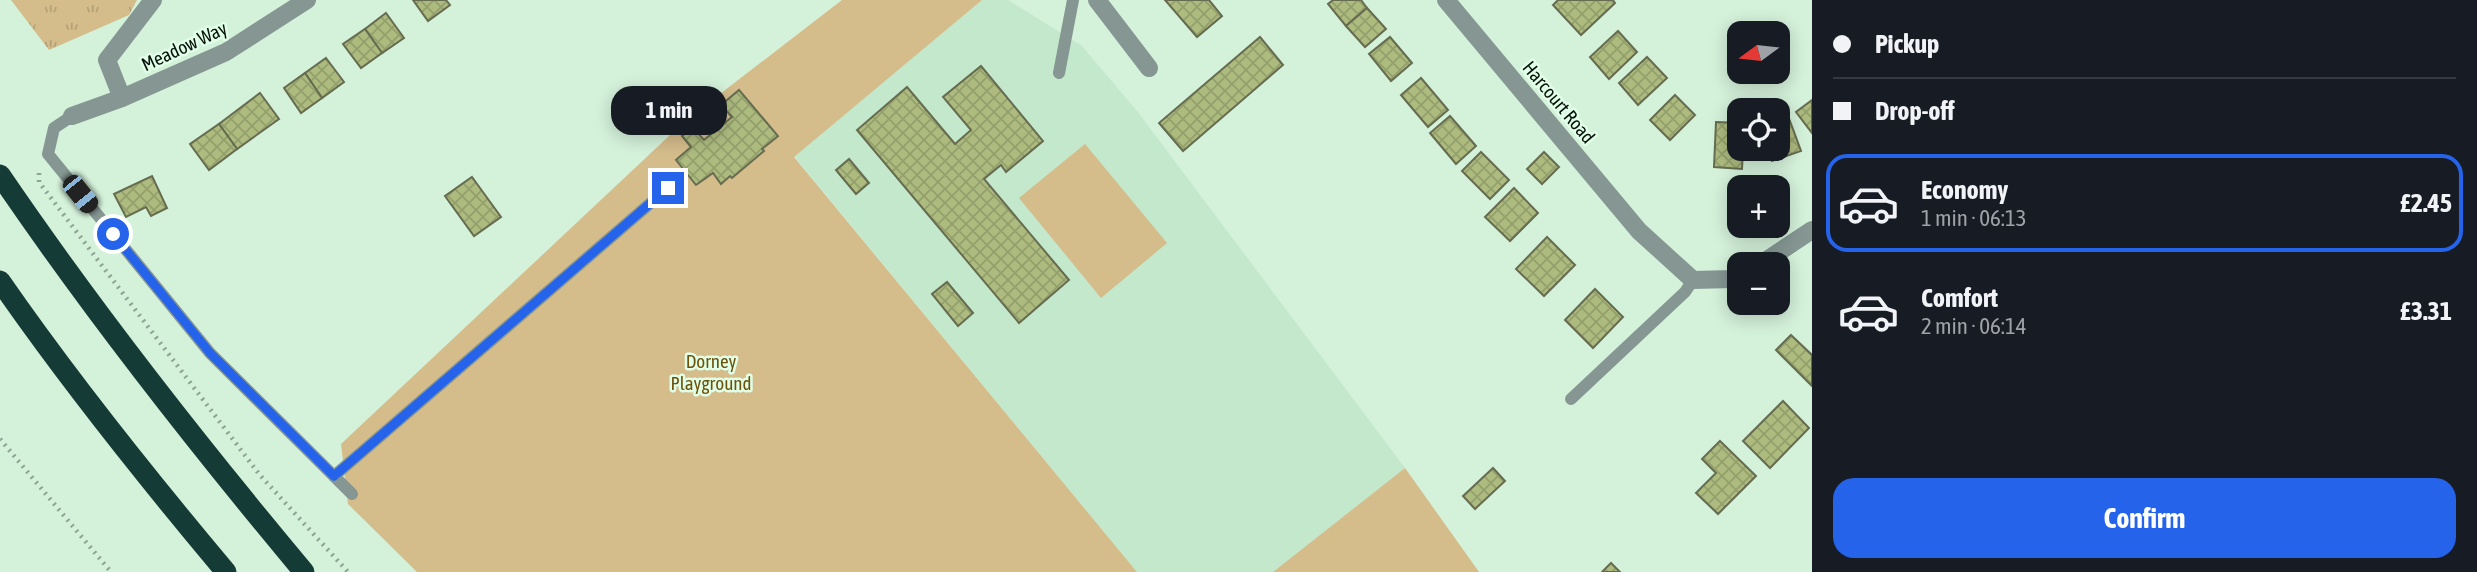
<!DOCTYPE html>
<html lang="en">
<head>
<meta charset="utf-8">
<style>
  body { margin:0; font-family:"Asap Condensed",sans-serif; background:#20242c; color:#f1f3f6; height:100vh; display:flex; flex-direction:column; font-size:26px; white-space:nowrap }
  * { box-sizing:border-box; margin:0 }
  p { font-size:23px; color:#9ea1a6 }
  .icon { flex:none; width:38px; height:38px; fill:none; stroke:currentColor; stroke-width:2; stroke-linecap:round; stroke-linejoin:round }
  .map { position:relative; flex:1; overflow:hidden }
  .side { display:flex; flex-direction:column; background:#171b24; width:665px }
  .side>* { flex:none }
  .banner { display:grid; align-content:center; height:154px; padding:0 21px; background:#171b24 }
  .needle { width:46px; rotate:255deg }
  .fabs { position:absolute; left:1727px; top:21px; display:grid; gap:14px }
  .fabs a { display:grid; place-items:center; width:63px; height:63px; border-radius:14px; background:#171b24; box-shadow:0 4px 18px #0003; font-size:35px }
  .end { position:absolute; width:32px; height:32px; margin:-16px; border:9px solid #2563eb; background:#fff; box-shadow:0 0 0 4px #fff }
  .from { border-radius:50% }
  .bubble { position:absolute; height:49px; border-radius:21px; background:#171b24; box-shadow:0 4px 18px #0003; font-size:23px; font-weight:700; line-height:49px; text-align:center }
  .car { position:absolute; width:21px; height:42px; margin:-21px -10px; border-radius:9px; box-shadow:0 0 5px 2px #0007; background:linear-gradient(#222 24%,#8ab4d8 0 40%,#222 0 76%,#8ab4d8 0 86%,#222 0) }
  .banner b { display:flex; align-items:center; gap:24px; height:66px; font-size:26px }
  .banner b+b { border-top:2px solid #363941 }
  .banner i { width:18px; height:18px; background:#f1f3f6 }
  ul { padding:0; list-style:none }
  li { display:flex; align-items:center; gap:21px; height:98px; margin:0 14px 10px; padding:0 7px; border:4px solid transparent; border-radius:21px }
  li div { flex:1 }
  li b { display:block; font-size:26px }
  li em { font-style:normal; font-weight:700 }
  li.current { border-color:#2563eb }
  li>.icon { width:63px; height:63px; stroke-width:1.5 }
  .button { display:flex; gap:14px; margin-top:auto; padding:14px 21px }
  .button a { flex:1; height:80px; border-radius:21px; background:#2563eb; color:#fff; font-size:28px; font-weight:700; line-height:80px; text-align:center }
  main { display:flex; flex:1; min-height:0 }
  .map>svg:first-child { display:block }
  .built { fill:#c4e8cc }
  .grass { fill:url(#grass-tufts) }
  .green { fill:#d4bc8b }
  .building { fill:url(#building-cross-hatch); stroke:#666c50; stroke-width:2 }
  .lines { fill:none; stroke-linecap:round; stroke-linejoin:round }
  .path { stroke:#8ea492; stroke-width:4.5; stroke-dasharray:2 5; stroke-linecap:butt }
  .service { stroke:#859693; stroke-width:12 }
  .minor { stroke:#859693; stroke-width:18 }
  .motorway { stroke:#153b37; stroke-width:21 }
  .route { stroke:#2563eb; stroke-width:9 }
  .labels { text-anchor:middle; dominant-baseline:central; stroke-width:5; stroke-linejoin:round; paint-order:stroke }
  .street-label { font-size:19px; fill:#071109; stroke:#e1ffe8 }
  .park-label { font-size:19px; fill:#6e5108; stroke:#e1ffe8 }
</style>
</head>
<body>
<main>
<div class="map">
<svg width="1812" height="572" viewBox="0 0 1812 572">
  <defs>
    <pattern id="grass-tufts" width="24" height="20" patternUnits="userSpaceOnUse" patternTransform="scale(1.75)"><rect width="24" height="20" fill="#d4bc8b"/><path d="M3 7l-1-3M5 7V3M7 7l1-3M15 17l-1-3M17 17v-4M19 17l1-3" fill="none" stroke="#b4a177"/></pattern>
    <pattern id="building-cross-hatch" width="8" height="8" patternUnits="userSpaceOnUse" patternTransform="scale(1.75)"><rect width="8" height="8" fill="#aebb7f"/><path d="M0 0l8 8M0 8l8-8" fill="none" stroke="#94a06c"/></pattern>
  </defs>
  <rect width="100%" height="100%" fill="#d4f1da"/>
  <polygon class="built" points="982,0 1008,0 1082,46 1137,111 1405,468 1273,572 1137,572 794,156"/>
  <polygon class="grass" points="11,0 137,0 129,15 49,50"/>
  <g class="green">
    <polygon points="842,0 982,0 794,157 1137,572 417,572 348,504 341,444 685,121"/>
    <polygon points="1085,144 1167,243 1101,298 1019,198"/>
    <polygon points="1405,468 1479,572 1273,572"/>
  </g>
  <g class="building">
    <polygon points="413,0 446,0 450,5 428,21"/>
    <polygon points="1165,0 1209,0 1222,16 1197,37"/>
    <polygon points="1333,0 1361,0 1367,8 1346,26 1328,4"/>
    <polygon points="1558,0 1613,0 1615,3 1581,35 1553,5"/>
    <polygon points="1367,8 1386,29 1365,47 1346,26"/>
    <polygon points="386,13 404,38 382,53 365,29"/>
    <polygon points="365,29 382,53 361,68 343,44"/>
    <polygon points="1618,31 1637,52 1609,79 1590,57"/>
    <polygon points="1260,37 1283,65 1183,151 1159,123"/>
    <polygon points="1390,37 1412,63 1391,81 1369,54"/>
    <polygon points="1647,57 1667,78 1638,105 1619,83"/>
    <polygon points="326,58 344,82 322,98 305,73"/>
    <polygon points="981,66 1043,141 1006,172 1001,165 984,179 1069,280 1019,323 857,130 907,87 955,144 971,130 943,97"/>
    <polygon points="305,73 322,98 301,113 284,88"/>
    <polygon points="1421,78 1448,110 1428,127 1401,95"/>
    <polygon points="739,90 778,136 762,149 764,151 732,178 730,176 721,184 713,173 696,185 676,160 691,147 682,136 693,128 704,140 732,117 721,105"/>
    <polygon points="260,93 279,119 237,149 219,124"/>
    <polygon points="1675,95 1695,115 1670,140 1650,120"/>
    <polygon points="1812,100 1812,133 1796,112"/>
    <polygon points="1787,113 1801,151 1772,161 1768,149 1778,149 1778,117"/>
    <polygon points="1450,116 1476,146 1456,164 1430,133"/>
    <polygon points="1716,122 1740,123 1740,149 1743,149 1742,169 1714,167"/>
    <polygon points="219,124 237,149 209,170 190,144"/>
    <polygon points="1481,152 1509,180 1490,199 1462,171"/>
    <polygon points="1544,152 1559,167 1542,184 1527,169"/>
    <polygon points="849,159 869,183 856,194 836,170"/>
    <polygon points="152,176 167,208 151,216 146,207 126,217 114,194"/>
    <polygon points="472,177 501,217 474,236 445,196"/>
    <polygon points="1514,188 1538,213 1510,241 1485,217"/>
    <polygon points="1547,237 1575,265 1544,296 1516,269"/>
    <polygon points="947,282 973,313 958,326 932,294"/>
    <polygon points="1595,289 1623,317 1593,348 1565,320"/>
    <polygon points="1791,335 1812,355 1812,386 1776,350"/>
    <polygon points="1783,401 1809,428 1770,468 1743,441"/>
    <polygon points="1720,441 1756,476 1718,514 1696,493 1716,473 1702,459"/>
    <polygon points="1493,468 1505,481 1475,509 1463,496"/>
    <polygon points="1611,563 1620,572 1602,572"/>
  </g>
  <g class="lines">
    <g class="path">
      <polyline points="39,173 39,182 259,474 348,572"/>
      <polyline points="0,439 111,572"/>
    </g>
    <g class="service">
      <polyline points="1059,73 1073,0"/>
      <polyline points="72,116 54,128 48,154 210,353 352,494"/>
      <polyline points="1571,399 1685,292 1693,280"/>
      <polyline points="334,476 668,188"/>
    </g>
    <g class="minor">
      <polyline points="1097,0 1149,68"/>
      <polyline points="1446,0 1639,231 1693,280 1732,279 1740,275"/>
      <polyline points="122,98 107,60 153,0"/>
      <polyline points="72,116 122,98 226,52 307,0"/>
      <polyline points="1761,264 1812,230"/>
    </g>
    <g class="motorway">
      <path d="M0,175C94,313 197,444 304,572"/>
      <path d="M0,281C70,382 147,478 226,572"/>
    </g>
  </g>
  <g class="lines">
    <polyline class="route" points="113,234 210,353 334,476 668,188"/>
  </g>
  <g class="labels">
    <g class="street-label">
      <text transform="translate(184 46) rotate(-25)">Meadow Way</text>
      <text transform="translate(1559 102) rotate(50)">Harcourt Road</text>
    </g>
    <g class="park-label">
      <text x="711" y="361">Dorney<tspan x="711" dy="22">Playground</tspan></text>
    </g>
  </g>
</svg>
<div class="fabs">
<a><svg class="needle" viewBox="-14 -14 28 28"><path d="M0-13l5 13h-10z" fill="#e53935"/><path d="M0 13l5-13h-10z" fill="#9ea1a6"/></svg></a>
<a><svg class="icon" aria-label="locate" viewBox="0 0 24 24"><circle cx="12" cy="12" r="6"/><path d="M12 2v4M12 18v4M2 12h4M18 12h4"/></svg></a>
<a>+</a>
<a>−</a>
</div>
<i class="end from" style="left:113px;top:234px"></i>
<i class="end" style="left:668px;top:188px"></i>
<div class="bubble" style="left:611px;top:86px;width:116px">1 min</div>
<i class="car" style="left:80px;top:194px;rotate:141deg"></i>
</div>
<section class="side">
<div class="banner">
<b><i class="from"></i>Pickup</b>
<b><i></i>Drop-off</b>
</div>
<ul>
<li class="current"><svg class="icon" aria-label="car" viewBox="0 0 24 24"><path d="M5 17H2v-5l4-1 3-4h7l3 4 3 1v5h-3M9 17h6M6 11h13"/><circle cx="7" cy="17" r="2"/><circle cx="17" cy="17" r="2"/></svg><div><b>Economy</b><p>1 min · 06:13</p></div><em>£2.45</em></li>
<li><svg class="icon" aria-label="car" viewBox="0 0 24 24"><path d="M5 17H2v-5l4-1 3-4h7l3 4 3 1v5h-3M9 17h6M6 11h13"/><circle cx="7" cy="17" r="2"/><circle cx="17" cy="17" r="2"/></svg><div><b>Comfort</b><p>2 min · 06:14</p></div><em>£3.31</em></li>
</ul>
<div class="button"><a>Confirm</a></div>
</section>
</main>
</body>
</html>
